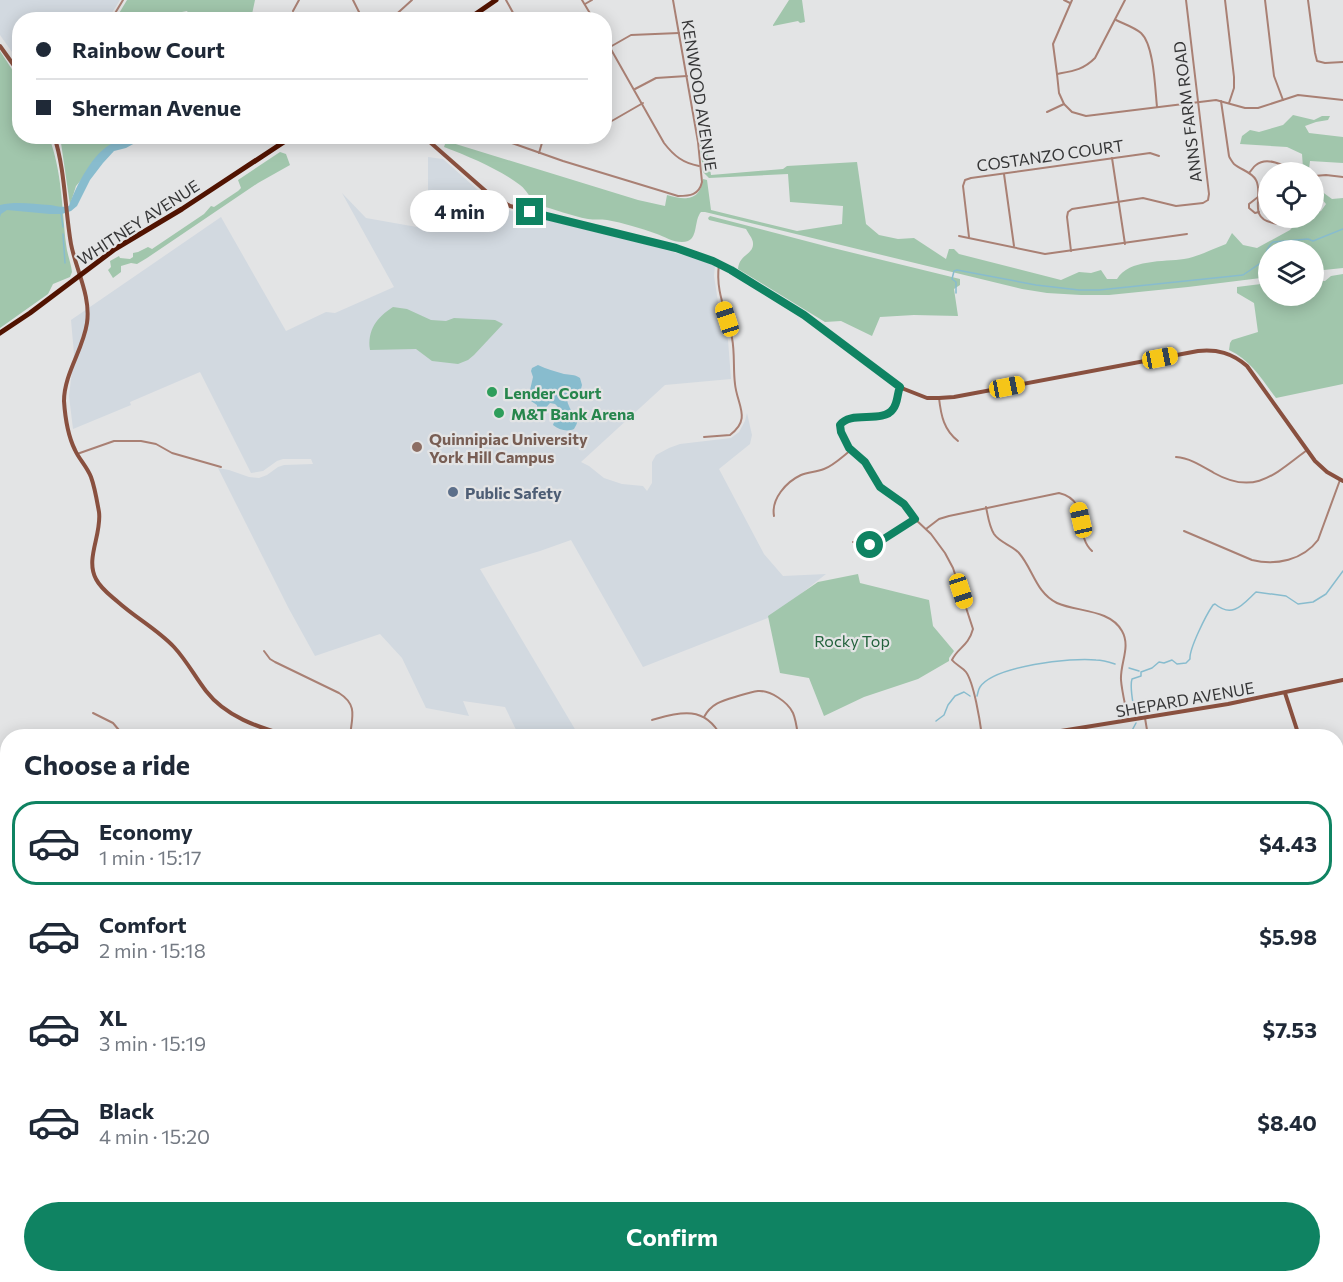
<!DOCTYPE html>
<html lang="en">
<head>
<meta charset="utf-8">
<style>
  body { margin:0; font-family:Commissioner,sans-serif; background:#f2f2f3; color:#1f2937; height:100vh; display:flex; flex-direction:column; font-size:22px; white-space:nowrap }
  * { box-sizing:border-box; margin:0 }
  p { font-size:20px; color:#747a83 }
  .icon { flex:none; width:33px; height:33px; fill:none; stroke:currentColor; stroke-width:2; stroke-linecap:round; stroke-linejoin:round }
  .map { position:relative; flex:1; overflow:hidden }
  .sheet { position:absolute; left:0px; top:729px; width:1344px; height:554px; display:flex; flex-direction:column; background:#fff; border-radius:24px 24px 0 0; box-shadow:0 3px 15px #0003 }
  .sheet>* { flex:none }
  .hud { position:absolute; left:12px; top:12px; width:600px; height:132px; border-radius:24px; box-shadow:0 3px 15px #0003; display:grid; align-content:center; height:132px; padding:0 24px; background:#fff }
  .tools { position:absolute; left:1258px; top:162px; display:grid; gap:12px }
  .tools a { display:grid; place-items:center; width:66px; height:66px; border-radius:50%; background:#fff; box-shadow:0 3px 15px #0003; font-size:30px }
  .end { position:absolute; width:27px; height:27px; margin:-14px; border:8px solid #0f8362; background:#fff; box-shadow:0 0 0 3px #fff }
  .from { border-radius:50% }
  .bubble { position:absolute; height:42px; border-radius:21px; background:#fff; box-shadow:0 3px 15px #0003; font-size:20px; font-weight:700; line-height:42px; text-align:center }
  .car { position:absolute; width:18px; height:36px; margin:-18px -9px; border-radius:8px; box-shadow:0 0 4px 2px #0007; background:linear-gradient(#f5c518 24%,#345 0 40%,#f5c518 0 76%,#345 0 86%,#f5c518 0) }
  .hud b { display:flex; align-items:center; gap:21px; height:57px; font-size:22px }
  .hud b+b { border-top:2px solid #e0e1e3 }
  .hud i { width:15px; height:15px; background:#1f2937 }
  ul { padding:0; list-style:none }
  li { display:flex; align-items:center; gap:18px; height:84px; margin:0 12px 9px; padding:0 12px; border:3px solid transparent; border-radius:24px }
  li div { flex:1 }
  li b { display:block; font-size:22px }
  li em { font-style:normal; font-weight:700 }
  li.on { border-color:#0f8362 }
  li>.icon { width:54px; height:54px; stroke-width:1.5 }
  h2 { padding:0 24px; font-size:27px; line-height:72px }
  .action { display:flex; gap:12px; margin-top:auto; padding:12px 24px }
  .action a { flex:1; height:69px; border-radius:36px; background:#0f8362; color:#fff; font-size:24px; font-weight:700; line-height:69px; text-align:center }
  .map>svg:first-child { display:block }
  .built { fill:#d2d9e0 }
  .green { fill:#a1c6ac }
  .water { fill:#88bcce }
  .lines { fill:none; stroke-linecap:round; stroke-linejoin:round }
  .stream { stroke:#88bcce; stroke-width:1.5 }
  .street { stroke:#a98074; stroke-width:2 }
  .secondary { stroke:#89503f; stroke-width:4 }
  .highway { stroke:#511301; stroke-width:5 }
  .route { stroke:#0f8362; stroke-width:8 }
  .leisure-dot { fill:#2e9e5b; stroke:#e3e4e5; stroke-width:2 }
  .education-dot { fill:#8d6e63; stroke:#e3e4e5; stroke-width:2 }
  .service-dot { fill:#5c6f8a; stroke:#e3e4e5; stroke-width:2 }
  .labels { text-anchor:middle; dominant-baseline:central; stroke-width:4.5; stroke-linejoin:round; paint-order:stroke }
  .street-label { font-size:16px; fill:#363637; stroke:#e3e4e5 }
  .leisure-label { font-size:16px; font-weight:bold; fill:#27864d; stroke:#e3e4e5; text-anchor:start }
  .education-label { font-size:16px; font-weight:bold; fill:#785e54; stroke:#e3e4e5; text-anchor:start }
  .service-label { font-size:16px; font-weight:bold; fill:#4e5e75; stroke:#e3e4e5; text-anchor:start }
  .park-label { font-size:16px; fill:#22623c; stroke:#e3e4e5 }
</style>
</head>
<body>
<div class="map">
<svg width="1343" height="1282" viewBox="0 0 1343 1282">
  <rect width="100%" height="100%" fill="#e3e4e5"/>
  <g class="built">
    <polygon points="0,0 120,0 108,19 20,20 19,62 0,35"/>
    <polygon points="428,157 443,159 488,199 507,210 659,248 697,259 715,266 714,276 718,302 728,340 731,379 665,385 581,462 589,466 604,478 622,484 643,486 647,491 652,483 652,462 656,455 669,448 680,444 731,438 739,432 745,421 747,413 752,435 750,444 719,469 764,554 783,576 826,574 773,616 643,667 571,540 540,551 480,569 579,736 519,736 505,707 463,701 469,716 426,708 402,658 380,634 315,656 289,609 218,468 229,470 249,477 259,478 267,475 278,467 284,465 313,464 311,459 283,459 277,461 263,471 251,473 200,372 130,402 131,405 73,429 69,396 74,354 71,320 221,217 286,331 326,312 335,313 394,287 342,193 366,218 428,229"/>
  </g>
  <g class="green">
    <polygon points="127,0 255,0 251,19 192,19 187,11 172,14 168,19 115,20"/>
    <polygon points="789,0 802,0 805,22 800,23 798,21 773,26 773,25"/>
    <path d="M0,51L17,77H15L19,84L20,136L49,137C62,171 62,209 66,244C67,254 71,263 72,272L70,277L53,284L48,294L0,328Z"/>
    <polygon points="1293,115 1314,120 1322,116 1330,116 1328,120 1316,122 1305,126 1309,133 1343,137 1343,163 1310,161 1309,169 1303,168 1302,154 1287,147 1240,144 1242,136 1250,130 1259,132 1283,125"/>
    <polygon points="75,137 131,137 126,140 113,143 76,186 70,205 61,143 62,141"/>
    <path d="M446,141L638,200L665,206L667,195C684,200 700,202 703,179L707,180L711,210L797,231L842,224L843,206L790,202L788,174L709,178L703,172L700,145H706L711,175L783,169L787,166L857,162L866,224L879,235L898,239L914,238L946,259L949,249H954L959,254L1061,280L1079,272L1091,273L1101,270L1107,279H1117C1129,259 1164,262 1184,259C1198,257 1212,249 1226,244L1232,233L1243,245L1257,248L1290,230L1301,218H1314V213L1321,211L1326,204L1318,195L1321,191L1332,199L1343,198V268L1314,271V250H1269V277L1188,287L1109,295H1081L1047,293L1022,289L705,212H701C694,220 698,237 688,241C678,245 665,237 657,234C641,228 623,223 607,220C601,219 594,220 588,219C571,216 555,209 538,205C530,199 527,190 520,185C497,168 470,157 444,147Z"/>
    <polygon points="280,152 286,154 290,165 258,183 147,258 137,264 131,263 121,266 121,272 113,278 108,270 111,267 110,261 119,256 120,258 130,259 133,257 133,253 138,252 148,247 152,249 204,214 211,206 214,207 238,191 241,188 238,180"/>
    <path d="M710,216L829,247L960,279V285L954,289L958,316L914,315L880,317L872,336L841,321L825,322L738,269C739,254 754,255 753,243C753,239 748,233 746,229L709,220L708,218Z"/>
    <path d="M1343,274V384L1276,398C1262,380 1251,360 1229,350L1230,343L1232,340L1258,332L1254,303L1237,293V287L1269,283V296H1314V278H1318L1322,281H1325L1331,276Z"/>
    <path d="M393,307L407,309L431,320L446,321L454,318L495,320L503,324L474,355L468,360L458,364L432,361L416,349L370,350C367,330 377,317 393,307Z"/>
    <polygon points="858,574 860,583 929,600 933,626 954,651 949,658 949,661 918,679 864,697 824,716 809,678 780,673 768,616 818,582"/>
    <polygon points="730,1275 842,1275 844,1282 733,1282"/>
    <polygon points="871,1275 1009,1275 1012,1282 873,1282"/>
    <polygon points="1170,1275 1266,1275 1266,1282 1168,1282"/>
  </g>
  <g class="water">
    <path d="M131,137H140L135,143L126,148L114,151L103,163L90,180L77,206L71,211L62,214H50L7,210L1,214L0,217V205C16,201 33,204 50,205C57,206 62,208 69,206C76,186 93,152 113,143C119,140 125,141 131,137Z"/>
    <path d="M538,365C546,369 555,371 564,374C570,375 574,374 580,378L582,385L580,393L574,394L568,392L566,395C567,399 567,402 569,406C573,417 583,415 574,429C567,432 559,430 553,425C556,417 563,411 555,404L550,403L543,411L537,413V405L528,399L533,377L531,371L532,368Z"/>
  </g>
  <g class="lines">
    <g class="stream">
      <polyline points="61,213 63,227"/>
      <polyline points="63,234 65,263"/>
      <path d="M956,293V282L952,279L954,271L957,270L1036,285L1079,290H1099L1243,275L1265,260C1266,252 1267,247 1273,242L1308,239L1313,241L1343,229"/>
      <polyline points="1129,668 1139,671"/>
      <path d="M977,696C978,693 978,690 980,687C994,666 1072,657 1096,660C1102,660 1109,662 1115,664"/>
      <path d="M1135,716C1134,705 1129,688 1132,679L1141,676V672L1152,668L1159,662L1164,663L1172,660L1177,664L1186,663L1190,659C1189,649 1206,615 1213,605L1215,604C1233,619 1243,604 1256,592L1286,596L1298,604L1313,602L1326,594L1343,571"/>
      <polyline points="936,721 944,715 948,705 955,696 964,692 970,696"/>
      <polyline points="1129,736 1136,723"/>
      <polyline points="1026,1275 1029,1282"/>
      <polyline points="845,1282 856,1275"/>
    </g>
    <g class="street">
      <polyline points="353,0 363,20"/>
      <polyline points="506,0 517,20"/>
      <polyline points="582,0 594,20"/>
      <polyline points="1064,0 1070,3"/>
      <polyline points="1072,0 1053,44 1057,74 1059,93 1064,104 1072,112 1086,116 1216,100 1245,108 1258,108 1298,95 1343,100"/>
      <polyline points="1225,0 1234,77 1234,88 1229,103"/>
      <polyline points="1265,0 1274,76 1283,100"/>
      <polyline points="1308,0 1315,53 1317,61 1325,63 1343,62"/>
      <polyline points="585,4 592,0"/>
      <polyline points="293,11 299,0"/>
      <polyline points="111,20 123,0"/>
      <polyline points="390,20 412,0"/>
      <path d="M1116,20C1124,24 1134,27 1141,33C1154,45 1155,88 1157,107"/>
      <path d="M604,37L664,143C674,156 683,163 699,166"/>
      <polyline points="610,47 631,35 679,33"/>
      <path d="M1057,74C1073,71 1083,70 1095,58L1125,0"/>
      <polyline points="635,89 656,78 687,76"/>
      <path d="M1221,101L1229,156C1229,157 1233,163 1234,164C1241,170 1252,172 1256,180C1264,195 1247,218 1273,223C1280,225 1286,222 1290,218"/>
      <polyline points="1047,112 1064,104"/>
      <polyline points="604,123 610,122 643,103"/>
      <path d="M492,136L563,161L678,196C690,196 699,195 702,182L698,142L673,0"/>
      <polyline points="539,153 544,136"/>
      <polyline points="1112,158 1125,244"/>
      <path d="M1249,173C1252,170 1253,167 1256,165C1267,156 1284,165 1293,172"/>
      <polyline points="1004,174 1014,246"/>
      <polyline points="1314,176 1326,175 1343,177"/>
      <polyline points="1258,197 1249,204 1249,208 1255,213 1259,212"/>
      <polyline points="959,236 1045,254 1187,234"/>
      <polyline points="969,237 963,186 965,180 971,178 1150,153 1159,156"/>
      <polyline points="1071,251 1067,217 1068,212 1072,209 1143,198 1176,206 1203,203 1208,200 1209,194 1186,0"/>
      <path d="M900,387C897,394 898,403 893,410C886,419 857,417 845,420L841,423V432L849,448L865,462L880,487L904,504L915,519L931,534L945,553L953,568L973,629C968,647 958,647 952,660C956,665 962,667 966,672C974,683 980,721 982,736"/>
      <path d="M939,398C941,416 944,430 958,441"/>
      <path d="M704,437L730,435C752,419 737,405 735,384C733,369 735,353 732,338C727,313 715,291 719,265"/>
      <polyline points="77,454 114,441 141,441 156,444 172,453 221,467"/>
      <path d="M1176,457C1190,458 1202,466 1214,473C1255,496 1275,474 1307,450"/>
      <path d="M986,507C988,516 989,526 994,534C1000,543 1012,545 1019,553C1033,569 1036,593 1057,603C1077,612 1110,609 1122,631C1131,647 1120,663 1121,680C1122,693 1126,707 1128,720"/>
      <path d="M774,516C771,499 786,482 801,475C808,472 816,472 824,469C833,466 842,457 851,450"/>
      <path d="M926,529L939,519L949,516L1059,493C1092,501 1073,534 1092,551"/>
      <path d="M1184,531L1252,560C1276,566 1303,560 1318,540L1340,480"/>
      <polyline points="853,542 864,545 875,544 915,519"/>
      <path d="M264,651L270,659L275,662L339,693C358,705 352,717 350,736"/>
      <polyline points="93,713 113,723 124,736"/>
      <path d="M704,717C711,704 721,701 735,697C742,695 750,692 758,691C770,690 788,702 793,713C796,720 797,729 798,736"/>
      <polyline points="1145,718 1148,736"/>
      <path d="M652,720C681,712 704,705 721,736"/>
      <polyline points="1075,729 1076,736"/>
      <polyline points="8,792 4,798 8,809"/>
      <polyline points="1,833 5,848"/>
      <polyline points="0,835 2,824 8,815"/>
      <polyline points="1336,876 1341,862 1343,839"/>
      <polyline points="1338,995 1343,1020"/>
      <polyline points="0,1061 8,1062"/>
      <polyline points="0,1123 8,1081"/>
      <polyline points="1336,1153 1343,1152"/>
      <polyline points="36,1275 36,1282"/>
      <polyline points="417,1275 423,1282"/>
      <polyline points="587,1275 600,1282"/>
      <polyline points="169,1282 173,1275"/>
      <polyline points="305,1282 305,1275"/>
    </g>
    <g class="secondary">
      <polyline points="0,46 20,74"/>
      <path d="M54,136C65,168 65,210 71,244C76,270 91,296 87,323C83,350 64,374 64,401C65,416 68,436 75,450C79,459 87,467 91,477C95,488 97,501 99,512C102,534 85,559 96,579C101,589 110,595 118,602C136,618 158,630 174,647C187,661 195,677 206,691C226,717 258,727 288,736"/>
      <path d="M423,136L489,194L510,206L676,248L713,261L750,281L804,315L904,389L927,398H939L954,397L1198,351C1217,349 1232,353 1247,366L1315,461L1327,472L1343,481"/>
      <polyline points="1285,693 1299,736"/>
      <polyline points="1030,736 1228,704 1343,680"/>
      <polyline points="1336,829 1343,833"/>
      <polyline points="0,848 8,849"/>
      <polyline points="461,1275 462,1282"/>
      <polyline points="375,1282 378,1275"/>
    </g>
    <g class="highway">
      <polyline points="467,20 496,0"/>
      <polyline points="0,333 30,313 115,249 182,209 293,136"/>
    </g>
  </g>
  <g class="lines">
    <path class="route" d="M530,212L676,248L713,261L731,270L804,315L900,387C897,394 898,403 893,409C883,424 850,410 840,425L841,432L849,448L865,462L880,487L904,504L915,519L879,542L870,545"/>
  </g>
  <g class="leisure-dot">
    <circle cx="492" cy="392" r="6"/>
    <circle cx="499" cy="413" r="6"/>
  </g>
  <circle class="education-dot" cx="417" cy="447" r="6"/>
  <circle class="service-dot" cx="453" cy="492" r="6"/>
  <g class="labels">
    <g class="street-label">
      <text transform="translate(700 95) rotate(81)">KENWOOD AVENUE</text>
      <text transform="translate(1187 112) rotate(-97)">ANNS FARM ROAD</text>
      <text transform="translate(1050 155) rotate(-8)">COSTANZO COURT</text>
      <text transform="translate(138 222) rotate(-33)">WHITNEY AVENUE</text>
      <text transform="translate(1185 699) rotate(-10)">SHEPARD AVENUE</text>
    </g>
    <g class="leisure-label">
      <text x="504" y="392">Lender Court</text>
      <text x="511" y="413">M&amp;T Bank Arena</text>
    </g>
    <g class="education-label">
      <text x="429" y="438">Quinnipiac University<tspan x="429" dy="18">York Hill Campus</tspan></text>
    </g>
    <g class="service-label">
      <text x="465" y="492">Public Safety</text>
    </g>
    <g class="park-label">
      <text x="852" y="640">Rocky Top</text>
    </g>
  </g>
</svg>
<div class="tools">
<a><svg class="icon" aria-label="locate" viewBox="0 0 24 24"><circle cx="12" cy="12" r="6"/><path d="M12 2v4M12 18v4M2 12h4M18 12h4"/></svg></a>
<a><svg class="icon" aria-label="layers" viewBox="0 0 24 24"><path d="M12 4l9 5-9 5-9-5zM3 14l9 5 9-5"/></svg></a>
</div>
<i class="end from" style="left:870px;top:545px"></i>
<i class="end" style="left:530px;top:212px"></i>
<div class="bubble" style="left:410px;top:190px;width:99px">4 min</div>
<i class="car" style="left:727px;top:319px;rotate:342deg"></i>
<i class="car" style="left:1160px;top:358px;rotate:79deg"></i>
<i class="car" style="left:1007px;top:387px;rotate:79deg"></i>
<i class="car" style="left:1081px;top:520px;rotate:347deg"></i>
<i class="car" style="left:961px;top:591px;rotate:162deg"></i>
<div class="hud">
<b><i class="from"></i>Rainbow Court</b>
<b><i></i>Sherman Avenue</b>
</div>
<section class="sheet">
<h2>Choose a ride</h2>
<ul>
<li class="on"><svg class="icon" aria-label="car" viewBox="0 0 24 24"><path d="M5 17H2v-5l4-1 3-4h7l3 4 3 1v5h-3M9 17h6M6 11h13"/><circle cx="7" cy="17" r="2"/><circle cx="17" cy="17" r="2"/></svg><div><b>Economy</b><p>1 min · 15:17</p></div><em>$4.43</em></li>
<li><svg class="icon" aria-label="car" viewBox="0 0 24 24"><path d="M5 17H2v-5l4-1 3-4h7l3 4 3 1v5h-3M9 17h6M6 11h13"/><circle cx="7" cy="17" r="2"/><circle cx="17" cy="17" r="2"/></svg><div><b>Comfort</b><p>2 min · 15:18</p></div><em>$5.98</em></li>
<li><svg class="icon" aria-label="car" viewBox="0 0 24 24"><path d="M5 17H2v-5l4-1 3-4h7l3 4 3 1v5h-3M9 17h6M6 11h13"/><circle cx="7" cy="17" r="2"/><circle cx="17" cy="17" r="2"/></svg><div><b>XL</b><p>3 min · 15:19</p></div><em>$7.53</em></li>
<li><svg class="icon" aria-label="car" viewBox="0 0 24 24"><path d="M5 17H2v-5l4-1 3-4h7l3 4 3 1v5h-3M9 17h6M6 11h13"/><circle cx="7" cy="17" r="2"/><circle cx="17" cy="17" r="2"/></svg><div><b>Black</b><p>4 min · 15:20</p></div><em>$8.40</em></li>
</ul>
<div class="action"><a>Confirm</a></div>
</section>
</div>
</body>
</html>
